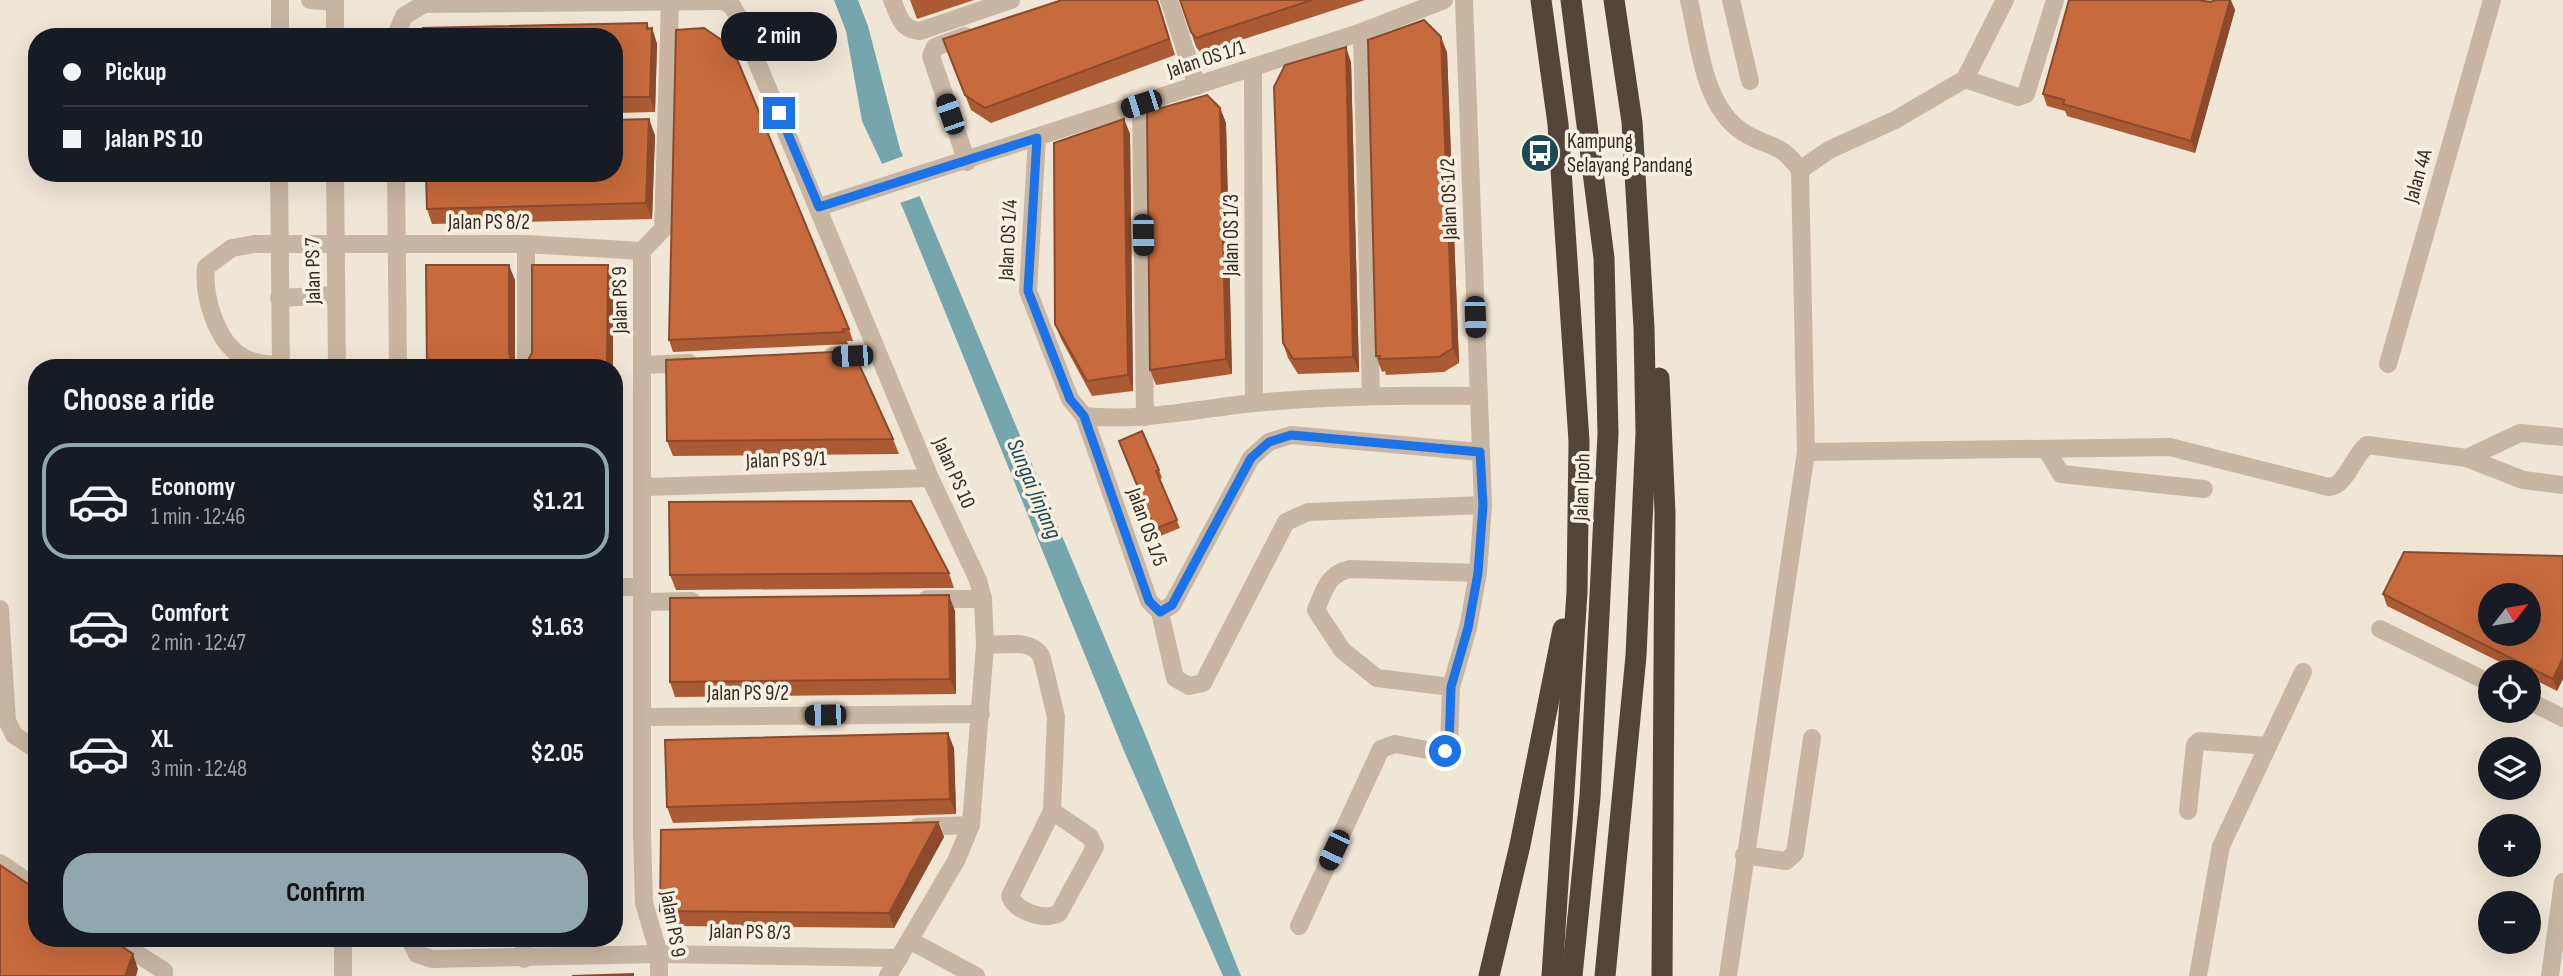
<!DOCTYPE html>
<html lang="en">
<head>
<meta charset="utf-8">
<style>
  body { margin:0; font-family:"Sofia Sans Condensed",sans-serif; background:#20242c; color:#f1f3f6; height:100vh; display:flex; flex-direction:column; font-size:26px; white-space:nowrap }
  * { box-sizing:border-box; margin:0 }
  p { font-size:23px; color:#9ea1a6 }
  .icon { flex:none; width:38px; height:38px; fill:none; stroke:currentColor; stroke-width:2; stroke-linecap:round; stroke-linejoin:round }
  .map { position:relative; flex:1; overflow:hidden }
  .details { position:absolute; left:28px; top:359px; width:595px; height:588px; display:flex; flex-direction:column; background:#171b24; border-radius:28px; box-shadow:0 7px 28px #0002 }
  .details>* { flex:none }
  .banner { position:absolute; left:28px; top:28px; width:595px; height:154px; border-radius:28px; box-shadow:0 7px 28px #0002; display:grid; align-content:center; height:154px; padding:0 35px; background:#171b24 }
  .needle { width:46px; rotate:59deg }
  .buttons { position:absolute; left:2478px; top:583px; display:grid; gap:14px }
  .buttons a { display:grid; place-items:center; width:63px; height:63px; border-radius:50%; background:#171b24; box-shadow:0 7px 28px #0002; font-size:35px }
  .end { position:absolute; width:32px; height:32px; margin:-16px; border:9px solid #1a73e8; background:#fff; box-shadow:0 0 0 4px #fff }
  .from { border-radius:50% }
  .bubble { position:absolute; height:49px; border-radius:24px; background:#171b24; box-shadow:0 7px 28px #0002; font-size:23px; font-weight:700; line-height:49px; text-align:center }
  .car { position:absolute; width:21px; height:42px; margin:-21px -10px; border-radius:9px; box-shadow:0 0 5px 2px #0007; background:linear-gradient(#222 24%,#8ab4d8 0 40%,#222 0 76%,#8ab4d8 0 86%,#222 0) }
  .banner b { display:flex; align-items:center; gap:24px; height:66px; font-size:26px }
  .banner b+b { border-top:2px solid #363941 }
  .banner i { width:18px; height:18px; background:#f1f3f6 }
  ul { padding:0; list-style:none }
  li { display:flex; align-items:center; gap:21px; height:116px; margin:0 14px 10px; padding:0 21px; border:4px solid transparent; border-radius:28px }
  li div { flex:1 }
  li b { display:block; font-size:26px }
  li em { font-style:normal; font-weight:700 }
  li.on { border-color:#90a7ad }
  li>.icon { width:63px; height:63px; stroke-width:1.5 }
  h2 { padding:0 35px; font-size:32px; line-height:84px }
  .primary-button { display:flex; gap:14px; margin-top:auto; padding:14px 35px }
  .primary-button a { flex:1; height:80px; border-radius:28px; background:#90a7ad; color:#111; font-size:28px; font-weight:700; line-height:80px; text-align:center }
  .map>svg:first-child { display:block }
  .water { fill:#75a6ad }
  .pier { fill:#f0e6d6 }
  .lines { fill:none; stroke-linecap:round; stroke-linejoin:round }
  .minor { stroke:#c8b6a2; stroke-width:18 }
  .highway { stroke:#54453b; stroke-width:21 }
  .wall { fill:#ab5b34 }
  .shaded-wall { fill:#8b4a2b }
  .building { fill:#c76a3d; stroke:#8b4a2b; stroke-width:2; fill-rule:evenodd }
  .route { stroke:#1a73e8; stroke-width:9 }
  .labels { text-anchor:middle; dominant-baseline:central; stroke-width:7; stroke-linejoin:round; paint-order:stroke }
  .street-label { font-size:21px; fill:#332a24; stroke:#f8f0e1 }
  .poi-label { font-size:21px; fill:#332a24; stroke:#f8f0e1; text-anchor:start }
  .water-label { font-size:23px; font-style:italic; fill:#1a4b54; stroke:#f8f0e1 }
</style>
</head>
<body>
<div class="map">
<svg width="2563" height="976" viewBox="0 0 2563 976">
  <rect width="100%" height="100%" fill="#f0e6d6"/>
  <polygon class="water" points="834,0 858,0 868,26 900,149 1147,739 1241,976 1223,976 1124,751 904,211 862,121 846,31"/>
  <polygon class="pier" points="906,155 923,195 897,204 879,165"/>
  <g class="lines">
    <g class="minor">
      <polyline points="310,0 335,2"/>
      <polyline points="335,0 335,37"/>
      <path d="M892,0C899,16 901,30 920,31L1011,0"/>
      <polyline points="1169,0 1197,86"/>
      <path d="M1689,0C1699,42 1703,107 1743,132C1769,149 1780,141 1800,170L1806,452L1728,976"/>
      <polyline points="1731,0 1750,81"/>
      <polyline points="2201,0 2216,3 2222,0"/>
      <polyline points="724,1 733,7 739,19 930,478 978,580 983,599 985,645 971,825 956,861 888,976"/>
      <polyline points="1362,32 1371,395"/>
      <polyline points="965,36 935,47 931,56 967,162"/>
      <polyline points="280,37 280,0"/>
      <polyline points="395,37 404,16 424,4 724,1"/>
      <polyline points="1253,68 1254,403"/>
      <polyline points="1965,79 2018,97 2026,94 2055,0"/>
      <polyline points="1141,104 1145,417"/>
      <polyline points="1037,138 1028,291 1070,399 1084,416 1149,601 1160,612 1175,678 1189,686 1203,683 1286,522 1308,512 1483,505"/>
      <polyline points="1800,170 1829,150 1895,120 1965,79 2005,0"/>
      <polyline points="279,173 281,368"/>
      <polyline points="335,173 337,368"/>
      <polyline points="396,173 398,368"/>
      <polyline points="819,207 1362,32 1444,0"/>
      <polyline points="526,244 526,368"/>
      <polyline points="642,251 642,835 644,903 659,954 659,976"/>
      <polyline points="642,251 663,229 670,2"/>
      <polyline points="279,298 336,295"/>
      <polyline points="832,356 878,354"/>
      <polyline points="2388,364 2492,0"/>
      <path d="M281,365C268,365 254,364 243,357C216,342 203,296 206,267L232,248L254,244H526L642,251"/>
      <polyline points="643,365 689,363"/>
      <path d="M1084,416C1141,422 1197,409 1254,403C1329,396 1403,395 1478,396"/>
      <polyline points="2046,449 2061,474 2204,489"/>
      <path d="M1806,452L2170,447L2329,487C2346,486 2354,455 2367,445L2467,458L2520,433L2563,437"/>
      <polyline points="2467,458 2523,480 2563,485"/>
      <polyline points="644,487 930,478"/>
      <polyline points="614,587 642,587"/>
      <polyline points="927,599 983,599"/>
      <polyline points="643,602 692,601"/>
      <polyline points="0,609 7,721 14,735 37,750"/>
      <polyline points="1160,612 1172,605 1251,458 1269,442 1291,435 1480,452"/>
      <polyline points="2380,629 2490,683"/>
      <path d="M985,645C1003,645 1034,638 1042,658L1056,717L1052,811L1010,896C1016,912 1045,921 1059,913L1095,847L1090,837L1052,811"/>
      <path d="M1451,687L1377,678L1342,650L1316,610C1324,591 1327,574 1350,569L1478,573"/>
      <polyline points="2529,701 2563,718"/>
      <polyline points="643,717 981,714"/>
      <polyline points="2188,811 2195,745 2199,741 2268,746"/>
      <polyline points="918,827 971,825"/>
      <polyline points="1744,855 1786,861 1795,853 1812,738"/>
      <polyline points="0,863 37,888"/>
      <polyline points="1299,926 1381,749 1395,744 1438,752 1449,746 1451,687 1468,628 1478,573 1483,505 1464,0"/>
      <polyline points="113,938 164,971 164,976"/>
      <polyline points="343,938 343,976"/>
      <polyline points="409,938 417,954 432,959 659,954 899,958"/>
      <polyline points="911,941 976,976"/>
      <polyline points="524,959 524,938"/>
      <polyline points="2198,976 2221,846 2303,672"/>
      <polyline points="2550,976 2563,882"/>
    </g>
    <g class="highway">
      <polyline points="1541,0 1558,124 1579,441 1577,592 1552,976"/>
      <polyline points="1571,0 1604,258 1608,434 1590,797 1572,976"/>
      <polyline points="1659,378 1665,513 1662,976"/>
      <polyline points="1489,976 1520,845 1563,629"/>
      <polyline points="1605,976 1636,656 1646,433 1644,328 1632,122 1614,0"/>
    </g>
  </g>
  <g class="wall">
    <polygon points="910,0 974,0 917,19"/>
    <polygon points="1062,0 1158,0 1175,55 991,123 971,110 943,39"/>
    <polygon points="1180,0 1365,0 1201,53 1196,47"/>
    <polygon points="2217,0 2231,0 2235,10 2195,153 2067,116 2065,111 2047,106 2043,94 2210,2"/>
    <polygon points="652,28 657,44 655,112 614,113 614,37"/>
    <polygon points="1447,52 1459,363 1444,372 1386,375 1385,371 1382,372 1376,356"/>
    <polygon points="1351,62 1359,372 1298,374 1288,358 1283,343"/>
    <polygon points="1220,108 1226,123 1232,374 1156,385 1150,370"/>
    <polygon points="1124,119 1130,134 1133,391 1092,396 1061,339 1055,324"/>
    <polygon points="655,135 652,219 432,224 427,209"/>
    <polygon points="849,329 853,341 847,341 848,344 673,352 669,340"/>
    <polygon points="893,439 899,454 673,456 667,441"/>
    <polygon points="1119,441 1159,470 1162,478 1160,479 1180,528 1158,537"/>
    <polygon points="2563,556 2557,691 2529,677 2529,672 2520,672 2387,606 2383,594"/>
    <polygon points="949,573 954,588 676,590 670,575"/>
    <polygon points="614,596 615,598 619,925 614,925"/>
    <polygon points="955,611 956,694 675,697 670,682"/>
    <polygon points="954,748 956,814 673,823 667,807"/>
    <polygon points="938,822 944,837 894,928 666,926 660,911"/>
  </g>
  <g class="shaded-wall">
    <polygon points="2230,0 2235,10 2195,153 2191,141"/>
    <polygon points="647,23 652,36 652,28 657,44 655,112 650,97"/>
    <polygon points="1441,37 1447,52 1459,363 1453,348"/>
    <polygon points="1346,47 1351,62 1359,372 1353,357"/>
    <polygon points="1220,108 1226,123 1232,374 1226,359"/>
    <polygon points="649,119 655,135 652,219 646,203"/>
    <polygon points="1124,119 1130,134 1133,391 1128,375"/>
    <polygon points="509,265 515,280 515,368 509,353"/>
    <polygon points="608,265 613,281 613,368 607,368"/>
    <polygon points="949,595 955,611 956,694 950,679"/>
    <polygon points="614,596 615,598 619,925 614,911"/>
    <polygon points="2563,658 2563,679 2557,691 2553,679"/>
    <polygon points="948,733 954,748 956,814 950,799"/>
    <polygon points="938,822 944,837 894,928 889,913"/>
    <polygon points="133,954 138,969 136,976 125,976"/>
  </g>
  <g class="building">
    <polygon points="1062,0 1157,0 1169,39 985,108 965,95 943,39"/>
    <polygon points="1180,0 1312,0 1196,38 1191,32"/>
    <polygon points="2069,0 2198,0 2210,2 2217,0 2230,0 2191,141 2063,104 2064,100 2043,94"/>
    <polygon points="1424,20 1441,37 1453,348 1439,357 1380,359 1380,356 1376,356 1368,40"/>
    <polygon points="647,23 647,29 652,28 650,97 614,97 614,37 424,37 423,28"/>
    <polygon points="704,28 732,47 849,329 843,329 844,332 669,340 676,30"/>
    <polygon points="1346,47 1353,357 1293,359 1283,343 1274,87 1285,65"/>
    <polygon points="1207,95 1220,108 1226,359 1150,370 1147,112"/>
    <polygon points="649,119 646,203 427,209 426,173 614,173 614,120"/>
    <polygon points="1124,119 1128,375 1087,381 1055,324 1054,143"/>
    <polygon points="426,265 509,265 509,353 511,359 520,364 527,362 532,353 532,265 608,265 607,368 427,368"/>
    <polygon points="853,351 893,439 667,441 666,360"/>
    <polygon points="1142,431 1159,470 1156,471 1177,520 1155,529 1119,441"/>
    <polygon points="911,501 949,573 670,575 669,502"/>
    <path d="M2404,552L2563,556V658L2553,679L2383,594ZM2490,595H2529V634H2490Z"/>
    <polygon points="949,595 950,679 670,682 670,598"/>
    <polygon points="948,733 950,799 667,807 665,740"/>
    <polygon points="938,822 889,913 660,911 661,830"/>
    <polygon points="0,865 37,890 37,938 109,938 133,954 125,976 0,976"/>
    <polygon points="633,974 633,976 572,976"/>
  </g>
  <g class="lines">
    <polyline class="route" points="779,113 819,207 1037,138 1028,291 1070,399 1084,416 1149,601 1160,612 1172,605 1251,458 1269,442 1291,435 1480,452 1483,505 1478,573 1468,628 1451,687 1449,746 1445,751"/>
  </g>
  <defs>
    <g id="bus-disc" transform="scale(2.0125)"><circle r="9.5" fill="#1a4b54" stroke="#f8f0e1"/><path d="M-5-6H5V4H4V6H2V4H-2V6H-4V4H-5ZM-3.5-4V0h7V-4ZM-3.5 1.2v1.5H-2V1.2ZM2 1.2v1.5H3.5V1.2Z" fill="#fff"/></g>
  </defs>
  <g fill-rule="evenodd">
    <use href="#bus-disc" x="1540" y="153"/>
  </g>
  <g class="labels">
    <g class="street-label">
      <text transform="translate(1206 59) rotate(-18)">Jalan OS 1/1</text>
      <text transform="translate(2418 176) rotate(-74)">Jalan 4A</text>
      <text transform="translate(1449 199) rotate(-92)">Jalan OS 1/2</text>
      <text x="489" y="222">Jalan PS 8/2</text>
      <text transform="translate(1231 235) rotate(-90)">Jalan OS 1/3</text>
      <text transform="translate(1008 240) rotate(-87)">Jalan OS 1/4</text>
      <text transform="translate(313 271) rotate(-91)">Jalan PS 7</text>
      <text transform="translate(620 300) rotate(-91)">Jalan PS 9</text>
      <text transform="translate(786 460) rotate(-2)">Jalan PS 9/1</text>
      <text transform="translate(954 473) rotate(66)">Jalan PS 10</text>
      <text transform="translate(1582 487) rotate(-88)">Jalan Ipoh</text>
      <text transform="translate(1147 527) rotate(70)">Jalan OS 1/5</text>
      <text x="748" y="693">Jalan PS 9/2</text>
      <text transform="translate(673 924) rotate(80)">Jalan PS 9</text>
      <text transform="translate(750 932) rotate(1)">Jalan PS 8/3</text>
    </g>
    <g class="poi-label">
      <text x="1567" y="141">Kampung<tspan x="1567" dy="24">Selayang Pandang</tspan></text>
    </g>
    <g class="water-label">
      <text transform="translate(1034 489) rotate(67)">Sungai Jinjang</text>
    </g>
  </g>
</svg>
<div class="buttons">
<a><svg class="needle" viewBox="-14 -14 28 28"><path d="M0-13l5 13h-10z" fill="#e53935"/><path d="M0 13l5-13h-10z" fill="#9ea1a6"/></svg></a>
<a><svg class="icon" aria-label="locate" viewBox="0 0 24 24"><circle cx="12" cy="12" r="6"/><path d="M12 2v4M12 18v4M2 12h4M18 12h4"/></svg></a>
<a><svg class="icon" aria-label="layers" viewBox="0 0 24 24"><path d="M12 4l9 5-9 5-9-5zM3 14l9 5 9-5"/></svg></a>
<a>+</a>
<a>−</a>
</div>
<i class="end from" style="left:1445px;top:751px"></i>
<i class="end" style="left:779px;top:113px"></i>
<div class="bubble" style="left:721px;top:12px;width:116px">2 min</div>
<i class="car" style="left:1141px;top:104px;rotate:252deg"></i>
<i class="car" style="left:950px;top:114px;rotate:341deg"></i>
<i class="car" style="left:1143px;top:235px;rotate:179deg"></i>
<i class="car" style="left:1475px;top:317px;rotate:178deg"></i>
<i class="car" style="left:852px;top:356px;rotate:268deg"></i>
<i class="car" style="left:825px;top:715px;rotate:269deg"></i>
<i class="car" style="left:1334px;top:850px;rotate:205deg"></i>
<div class="banner">
<b><i class="from"></i>Pickup</b>
<b><i></i>Jalan PS 10</b>
</div>
<section class="details">
<h2>Choose a ride</h2>
<ul>
<li class="on"><svg class="icon" aria-label="car" viewBox="0 0 24 24"><path d="M5 17H2v-5l4-1 3-4h7l3 4 3 1v5h-3M9 17h6M6 11h13"/><circle cx="7" cy="17" r="2"/><circle cx="17" cy="17" r="2"/></svg><div><b>Economy</b><p>1 min · 12:46</p></div><em>$1.21</em></li>
<li><svg class="icon" aria-label="car" viewBox="0 0 24 24"><path d="M5 17H2v-5l4-1 3-4h7l3 4 3 1v5h-3M9 17h6M6 11h13"/><circle cx="7" cy="17" r="2"/><circle cx="17" cy="17" r="2"/></svg><div><b>Comfort</b><p>2 min · 12:47</p></div><em>$1.63</em></li>
<li><svg class="icon" aria-label="car" viewBox="0 0 24 24"><path d="M5 17H2v-5l4-1 3-4h7l3 4 3 1v5h-3M9 17h6M6 11h13"/><circle cx="7" cy="17" r="2"/><circle cx="17" cy="17" r="2"/></svg><div><b>XL</b><p>3 min · 12:48</p></div><em>$2.05</em></li>
</ul>
<div class="primary-button"><a>Confirm</a></div>
</section>
</div>
</body>
</html>
